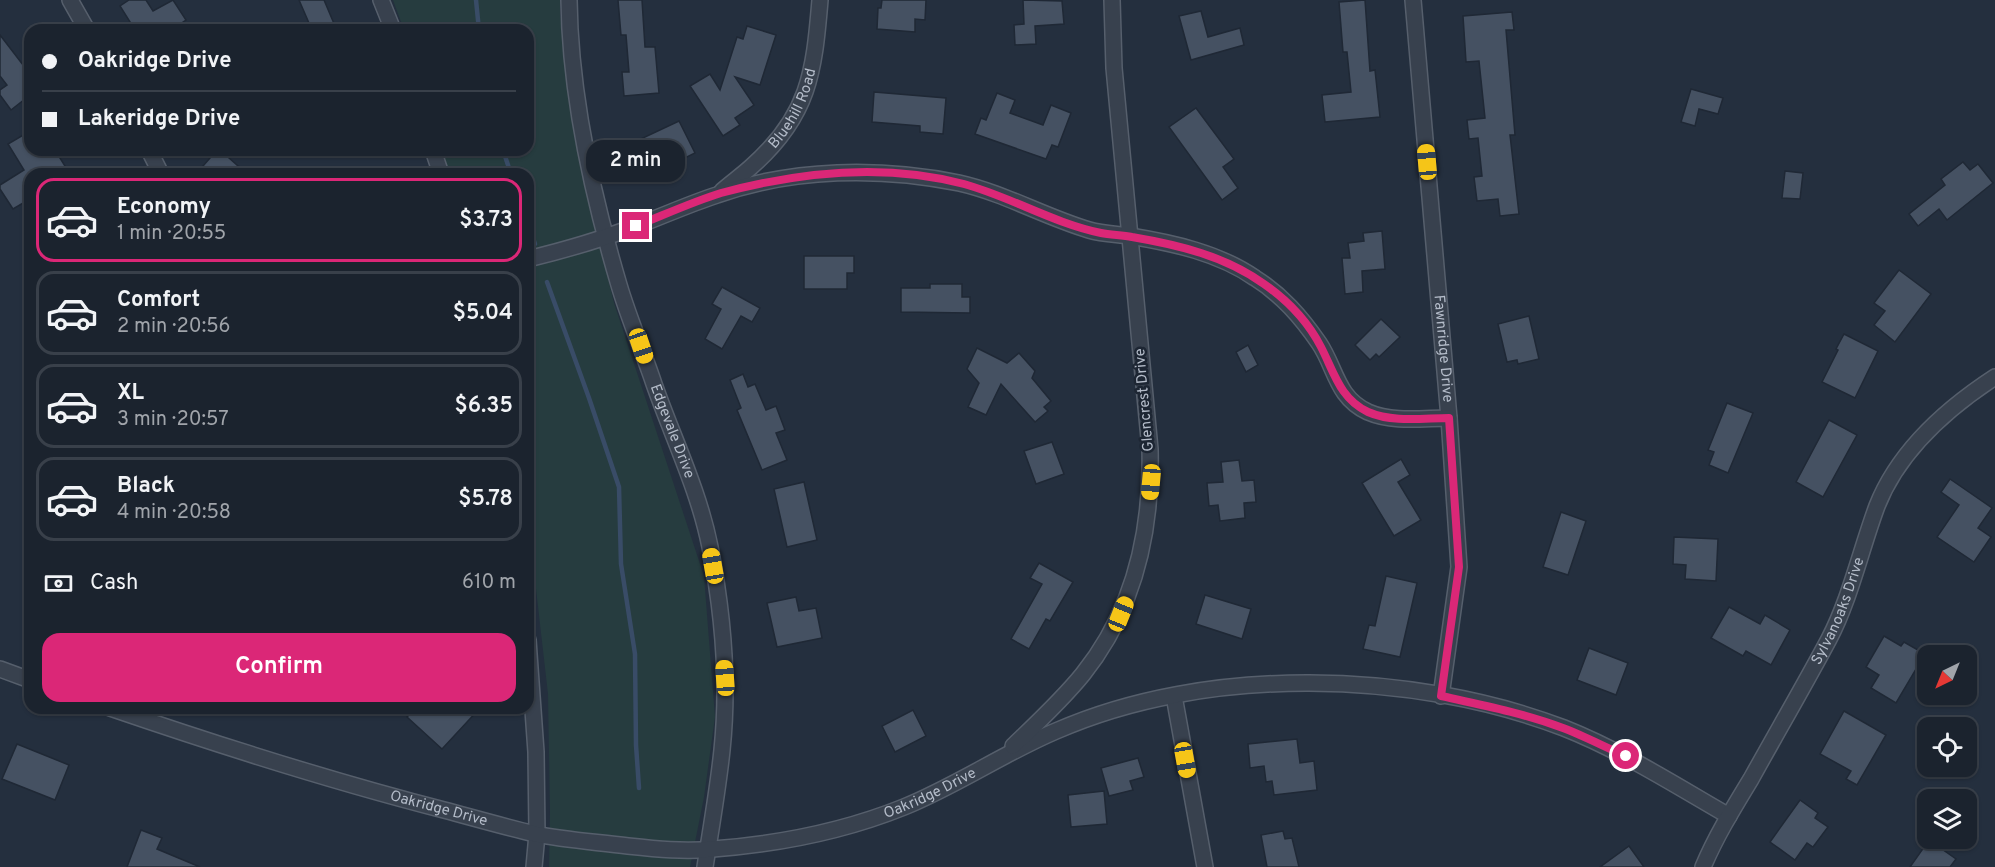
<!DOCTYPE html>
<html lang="en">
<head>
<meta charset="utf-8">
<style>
  body { margin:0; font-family:Overpass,sans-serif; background:#282f3a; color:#f1f3f6; height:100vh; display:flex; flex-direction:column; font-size:22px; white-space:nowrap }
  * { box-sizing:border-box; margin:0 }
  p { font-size:20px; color:#a0a4aa }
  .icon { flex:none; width:33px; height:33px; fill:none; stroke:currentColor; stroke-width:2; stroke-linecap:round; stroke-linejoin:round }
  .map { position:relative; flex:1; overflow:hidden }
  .drawer { position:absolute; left:24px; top:168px; width:510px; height:546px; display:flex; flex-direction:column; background:#1b232e; border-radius:18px; box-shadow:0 2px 4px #0004,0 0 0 2px #39404a }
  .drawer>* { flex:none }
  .banner { position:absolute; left:24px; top:24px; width:510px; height:132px; border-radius:18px; box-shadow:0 2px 4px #0004,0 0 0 2px #39404a; display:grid; align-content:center; height:132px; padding:0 18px; background:#1b232e }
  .needle { width:39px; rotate:223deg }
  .controls { position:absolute; left:1917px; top:645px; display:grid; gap:12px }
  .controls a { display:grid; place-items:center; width:60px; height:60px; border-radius:12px; background:#1b232e; box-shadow:0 2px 4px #0004,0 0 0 2px #39404a; font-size:30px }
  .end { position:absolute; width:27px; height:27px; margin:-14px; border:8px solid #db2777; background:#fff; box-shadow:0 0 0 3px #fff }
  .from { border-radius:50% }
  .bubble { position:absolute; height:42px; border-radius:18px; background:#1b232e; box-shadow:0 2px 4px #0004,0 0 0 2px #39404a; font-size:20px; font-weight:600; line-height:42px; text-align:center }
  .car { position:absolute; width:18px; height:36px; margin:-18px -9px; border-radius:8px; box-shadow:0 0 4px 2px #0007; background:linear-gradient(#f5c518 24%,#345 0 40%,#f5c518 0 76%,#345 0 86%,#f5c518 0) }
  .banner b { display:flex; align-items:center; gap:21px; height:57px; font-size:22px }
  .banner b+b { border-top:2px solid #39404a }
  .banner i { width:15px; height:15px; background:#f1f3f6 }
  ul { padding:10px 0 0; list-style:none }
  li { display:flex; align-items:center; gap:18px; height:84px; margin:0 12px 9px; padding:0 6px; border:3px solid #39404a; border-radius:18px }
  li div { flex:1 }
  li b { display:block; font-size:22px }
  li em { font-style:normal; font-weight:600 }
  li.on { border-color:#db2777 }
  li>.icon { width:54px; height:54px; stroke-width:1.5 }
  .pay { display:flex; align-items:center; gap:15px; height:66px; padding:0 18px; font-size:22px }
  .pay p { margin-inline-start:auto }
  .action { display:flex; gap:12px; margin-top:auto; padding:12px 18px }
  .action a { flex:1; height:69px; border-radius:18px; background:#db2777; color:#fff; font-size:24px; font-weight:600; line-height:69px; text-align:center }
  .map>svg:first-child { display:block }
  .green { fill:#263c3f }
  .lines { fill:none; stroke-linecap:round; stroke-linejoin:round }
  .stream { stroke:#394c67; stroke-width:4.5 }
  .building { fill:#455162; stroke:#1f2835; stroke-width:1.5 }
  .minor-casing { stroke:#565f6c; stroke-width:18 }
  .minor { stroke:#38414e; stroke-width:15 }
  .route { stroke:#db2777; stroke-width:8 }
  .labels { text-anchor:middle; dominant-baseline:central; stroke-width:5; stroke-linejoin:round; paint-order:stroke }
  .street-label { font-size:15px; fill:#b4bcc9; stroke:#1d2633 }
</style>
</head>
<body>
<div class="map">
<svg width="1995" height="867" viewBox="0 0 1995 867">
  <rect width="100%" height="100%" fill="#242f3e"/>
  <polygon class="green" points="393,0 560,0 560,14 575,140 614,303 704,576 715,717 704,797 690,867 549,867 550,812 548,694 528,519 528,174 449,174 442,150 528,150 528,30 404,30"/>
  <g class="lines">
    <g class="stream">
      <polyline points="476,0 479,30"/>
      <polyline points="503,150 511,174"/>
      <polyline points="528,223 535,244"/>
      <polyline points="547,282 589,398 619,487 621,564 635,654 636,745 639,788"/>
    </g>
  </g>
  <g class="building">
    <polygon points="129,0 146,0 153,11 173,0 186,20 171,30 135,30 120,6"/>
    <polygon points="299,0 324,0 335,26 325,30 312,30"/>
    <polygon points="618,0 642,0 645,47 655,47 659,93 624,96 622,72 629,72 626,35 621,35"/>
    <polygon points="882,0 926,0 925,20 915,19 915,32 877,29 878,8 881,8"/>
    <polygon points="1023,0 1062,1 1064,24 1035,26 1036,44 1015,45 1014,25 1024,24"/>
    <polygon points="1365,0 1370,71 1375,70 1380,117 1325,122 1322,95 1351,92 1347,52 1343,52 1339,2"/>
    <polygon points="1201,11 1208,37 1240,28 1244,45 1191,60 1179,16"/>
    <polygon points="1512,12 1514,30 1506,30 1515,135 1510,135 1519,214 1500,216 1498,199 1477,201 1474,177 1482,176 1478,138 1469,139 1467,120 1485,118 1479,61 1466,62 1463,16"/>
    <polygon points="747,26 776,35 760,85 735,77 754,105 735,118 740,125 723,136 690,86 710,74 720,90 737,37 743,39"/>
    <polygon points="0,35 30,74 30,95 11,110 0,95 0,90 7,85 0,76"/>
    <polygon points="1691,89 1723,98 1718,114 1699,109 1695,126 1681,122"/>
    <polygon points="874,92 946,98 943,134 920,132 920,126 872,122"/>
    <polygon points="997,93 1015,100 1010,113 1043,125 1051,105 1071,113 1058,147 1052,145 1046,159 975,134 981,118 986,120"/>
    <polygon points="1196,108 1234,159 1223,167 1238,188 1222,200 1169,127"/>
    <polygon points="679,121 695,153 647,177 630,144"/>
    <polygon points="30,131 30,150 55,150 70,174 30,174 30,199 13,209 0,189 0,185 24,170 8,144"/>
    <polygon points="217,150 220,150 247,174 196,174"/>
    <polygon points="1963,162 1970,170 1978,164 1993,183 1947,220 1939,209 1918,226 1909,214 1945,185 1941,179"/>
    <polygon points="1785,171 1803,173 1800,199 1782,198"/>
    <polygon points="1382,231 1385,269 1362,271 1363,292 1345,294 1342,258 1350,258 1348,243 1364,241 1363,233"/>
    <polygon points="804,256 854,256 854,273 847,273 847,289 804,289"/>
    <polygon points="1899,270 1931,294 1895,342 1874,325 1885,311 1874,303"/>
    <polygon points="930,284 962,284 962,297 970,297 970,313 901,312 901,288 930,288"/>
    <polygon points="722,287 760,308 752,322 741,316 722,349 705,339 721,309 712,304"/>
    <polygon points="1529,316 1539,359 1518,364 1517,360 1507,362 1498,324"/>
    <polygon points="1381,319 1400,337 1379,357 1376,354 1370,360 1355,345"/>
    <polygon points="1844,334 1878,351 1855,398 1822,382 1838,350 1836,349"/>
    <polygon points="1248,345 1258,365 1246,372 1236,352"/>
    <polygon points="977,348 1007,363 1019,353 1035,371 1032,378 1051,401 1044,407 1048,411 1035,422 1001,384 986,415 968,407 979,383 967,369"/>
    <polygon points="743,374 748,387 755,384 766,410 776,406 785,430 776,433 787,460 762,470 737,410 741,408 730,380"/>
    <polygon points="1727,403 1753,413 1728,473 1709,465 1714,452 1708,450"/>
    <polygon points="1829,420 1857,435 1823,497 1796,482"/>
    <polygon points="1052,442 1064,474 1036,484 1024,451"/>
    <polygon points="1401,459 1410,475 1398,482 1421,520 1394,536 1362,483"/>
    <polygon points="1239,460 1242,481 1254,480 1256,502 1244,503 1245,518 1220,521 1218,505 1209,506 1207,483 1223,482 1221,462"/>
    <polygon points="1950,479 1992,508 1978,528 1991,537 1974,562 1937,537 1959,505 1941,492"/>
    <polygon points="804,482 817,540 787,547 774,489"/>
    <polygon points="1561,512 1586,521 1568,575 1543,567"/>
    <polygon points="1674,537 1718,539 1716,581 1685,579 1686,565 1673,564"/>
    <polygon points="1039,563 1073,582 1050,621 1046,619 1029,649 1011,639 1042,584 1030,578"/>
    <polygon points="1386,576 1417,583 1400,657 1363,649 1369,625 1375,626"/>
    <polygon points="1205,595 1251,609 1242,639 1196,624"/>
    <polygon points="796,597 799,611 816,608 822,638 777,647 767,603"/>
    <polygon points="1729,607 1760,624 1765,615 1790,630 1771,665 1746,651 1743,656 1711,638"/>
    <polygon points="1884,636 1901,646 1904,642 1925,654 1896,703 1871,688 1879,675 1866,667"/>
    <polygon points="1589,648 1628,663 1616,695 1577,680"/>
    <polygon points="416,708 480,708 442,749 407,717"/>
    <polygon points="913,710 926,736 895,752 882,726"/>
    <polygon points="1844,711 1886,735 1857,785 1846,779 1851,771 1820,754"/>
    <polygon points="1297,739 1300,763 1314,761 1317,790 1274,795 1272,781 1266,782 1264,766 1250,768 1248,744"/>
    <polygon points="17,744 69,765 55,800 2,779"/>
    <polygon points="1138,758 1144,777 1130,781 1133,790 1109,796 1101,768"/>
    <polygon points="1104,791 1107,824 1071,827 1068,795"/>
    <polygon points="1800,800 1818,813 1815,818 1828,827 1813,847 1807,843 1795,860 1770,842"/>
    <polygon points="141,830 162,838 157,849 200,867 127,867"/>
    <polygon points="1283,831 1285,839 1292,838 1299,867 1267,867 1261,835"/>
    <polygon points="1929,840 1956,859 1950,867 1910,867"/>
    <polygon points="1629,846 1644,867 1600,867"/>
  </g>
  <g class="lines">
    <g class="minor-casing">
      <g id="minor">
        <polyline points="70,0 87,30"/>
        <polyline points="381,0 393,30"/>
        <path id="s1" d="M569,0C570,93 593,197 619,285C629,319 643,351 654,384C673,438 699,491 710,547C723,613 729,683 722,750C718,789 711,828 705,867"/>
        <path id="s2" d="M1413,0L1449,418L1459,567L1441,696"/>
        <polyline points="149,150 161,174"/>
        <polyline points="433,150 441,174"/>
        <path id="s3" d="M722,191C731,183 741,176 751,167C809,116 814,73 820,0"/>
        <path d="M528,259C565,250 600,240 636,226C663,216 689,204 717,195C794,168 880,167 959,183C1004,193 1045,217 1089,230C1103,234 1116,234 1130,236C1173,243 1219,253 1255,278C1282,295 1301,317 1319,343C1336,368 1336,397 1368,412C1393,423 1424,418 1449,418"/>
        <polyline points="528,640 536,752 537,834 534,867"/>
        <polyline points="0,669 30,680"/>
        <polyline points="1174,696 1205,867"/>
        <path id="s4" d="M110,708C221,746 331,781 444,810C474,818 505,827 535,834C565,840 597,842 628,846C656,849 685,852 713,849C779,844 842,832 904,807C956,786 1004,753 1056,731C1206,665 1412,670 1564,728C1622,751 1675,785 1729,816"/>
        <path d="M1013,746C1037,723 1062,700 1083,674C1135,609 1152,530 1150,449L1114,68L1112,0"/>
        <path id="s5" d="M1703,867C1716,836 1734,807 1751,779C1777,732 1804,686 1829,639C1850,599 1861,549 1877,506C1899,450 1946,409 1995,377"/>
      </g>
    </g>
    <use href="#minor" class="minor"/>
  </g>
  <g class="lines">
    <path class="route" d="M636,226C664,215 692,202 721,193C799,172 885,163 964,184C1011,197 1053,223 1101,233C1111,235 1122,235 1132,237C1179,245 1225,256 1264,284C1287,300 1308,322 1321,347C1334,372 1340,399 1368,412C1393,423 1424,418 1449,418L1459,567L1441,696C1482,705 1523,713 1563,728C1584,736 1605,747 1626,756"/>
  </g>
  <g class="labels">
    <g class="street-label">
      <text stroke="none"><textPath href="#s3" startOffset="111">Bluehill Road</textPath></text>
      <text stroke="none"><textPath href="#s2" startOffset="350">Fawnridge Drive</textPath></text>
      <text transform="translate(1145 400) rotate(-95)">Glencrest Drive</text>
      <text stroke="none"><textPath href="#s1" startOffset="446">Edgevale Drive</textPath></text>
      <text stroke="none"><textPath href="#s5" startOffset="290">Sylvanoaks Drive</textPath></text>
      <text stroke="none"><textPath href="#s4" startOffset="848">Oakridge Drive</textPath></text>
      <text stroke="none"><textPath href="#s4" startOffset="344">Oakridge Drive</textPath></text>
    </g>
  </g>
</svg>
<div class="controls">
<a><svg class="needle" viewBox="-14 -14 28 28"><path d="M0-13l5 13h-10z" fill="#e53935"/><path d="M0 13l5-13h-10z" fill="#a0a4aa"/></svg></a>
<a><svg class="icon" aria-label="locate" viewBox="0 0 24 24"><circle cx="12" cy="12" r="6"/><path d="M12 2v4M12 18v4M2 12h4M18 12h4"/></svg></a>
<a><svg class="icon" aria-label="layers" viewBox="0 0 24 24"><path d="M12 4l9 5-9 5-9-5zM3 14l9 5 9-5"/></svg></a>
</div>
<i class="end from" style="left:1626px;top:756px"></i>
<i class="end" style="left:636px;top:226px"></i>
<div class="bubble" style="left:586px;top:140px;width:99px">2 min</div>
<i class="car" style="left:1427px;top:162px;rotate:355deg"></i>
<i class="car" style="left:641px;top:346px;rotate:161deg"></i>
<i class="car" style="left:1151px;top:482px;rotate:185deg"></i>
<i class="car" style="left:713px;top:566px;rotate:350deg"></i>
<i class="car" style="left:1121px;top:614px;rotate:22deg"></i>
<i class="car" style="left:725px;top:678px;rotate:356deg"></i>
<i class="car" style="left:1185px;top:760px;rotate:170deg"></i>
<div class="banner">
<b><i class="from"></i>Oakridge Drive</b>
<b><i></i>Lakeridge Drive</b>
</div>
<section class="drawer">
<ul>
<li class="on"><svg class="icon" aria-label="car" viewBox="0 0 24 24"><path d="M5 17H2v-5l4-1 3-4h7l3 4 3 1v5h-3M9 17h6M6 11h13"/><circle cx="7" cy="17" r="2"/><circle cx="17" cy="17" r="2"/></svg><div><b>Economy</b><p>1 min · 20:55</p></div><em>$3.73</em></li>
<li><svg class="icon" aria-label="car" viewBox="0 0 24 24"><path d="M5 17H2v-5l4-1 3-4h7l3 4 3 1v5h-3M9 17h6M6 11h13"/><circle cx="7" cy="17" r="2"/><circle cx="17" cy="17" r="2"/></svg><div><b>Comfort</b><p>2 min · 20:56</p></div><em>$5.04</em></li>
<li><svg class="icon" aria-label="car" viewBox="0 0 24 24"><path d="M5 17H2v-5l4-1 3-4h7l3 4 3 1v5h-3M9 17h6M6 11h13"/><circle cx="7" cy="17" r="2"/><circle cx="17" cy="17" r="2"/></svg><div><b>XL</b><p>3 min · 20:57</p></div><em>$6.35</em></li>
<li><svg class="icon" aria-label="car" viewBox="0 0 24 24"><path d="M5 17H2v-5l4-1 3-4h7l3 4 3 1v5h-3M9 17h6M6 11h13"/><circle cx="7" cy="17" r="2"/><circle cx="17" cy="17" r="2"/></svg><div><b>Black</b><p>4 min · 20:58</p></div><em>$5.78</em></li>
</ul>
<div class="pay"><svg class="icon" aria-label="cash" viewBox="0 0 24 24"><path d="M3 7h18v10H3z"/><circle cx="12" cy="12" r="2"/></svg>Cash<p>610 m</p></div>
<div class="action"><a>Confirm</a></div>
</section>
</div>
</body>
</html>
